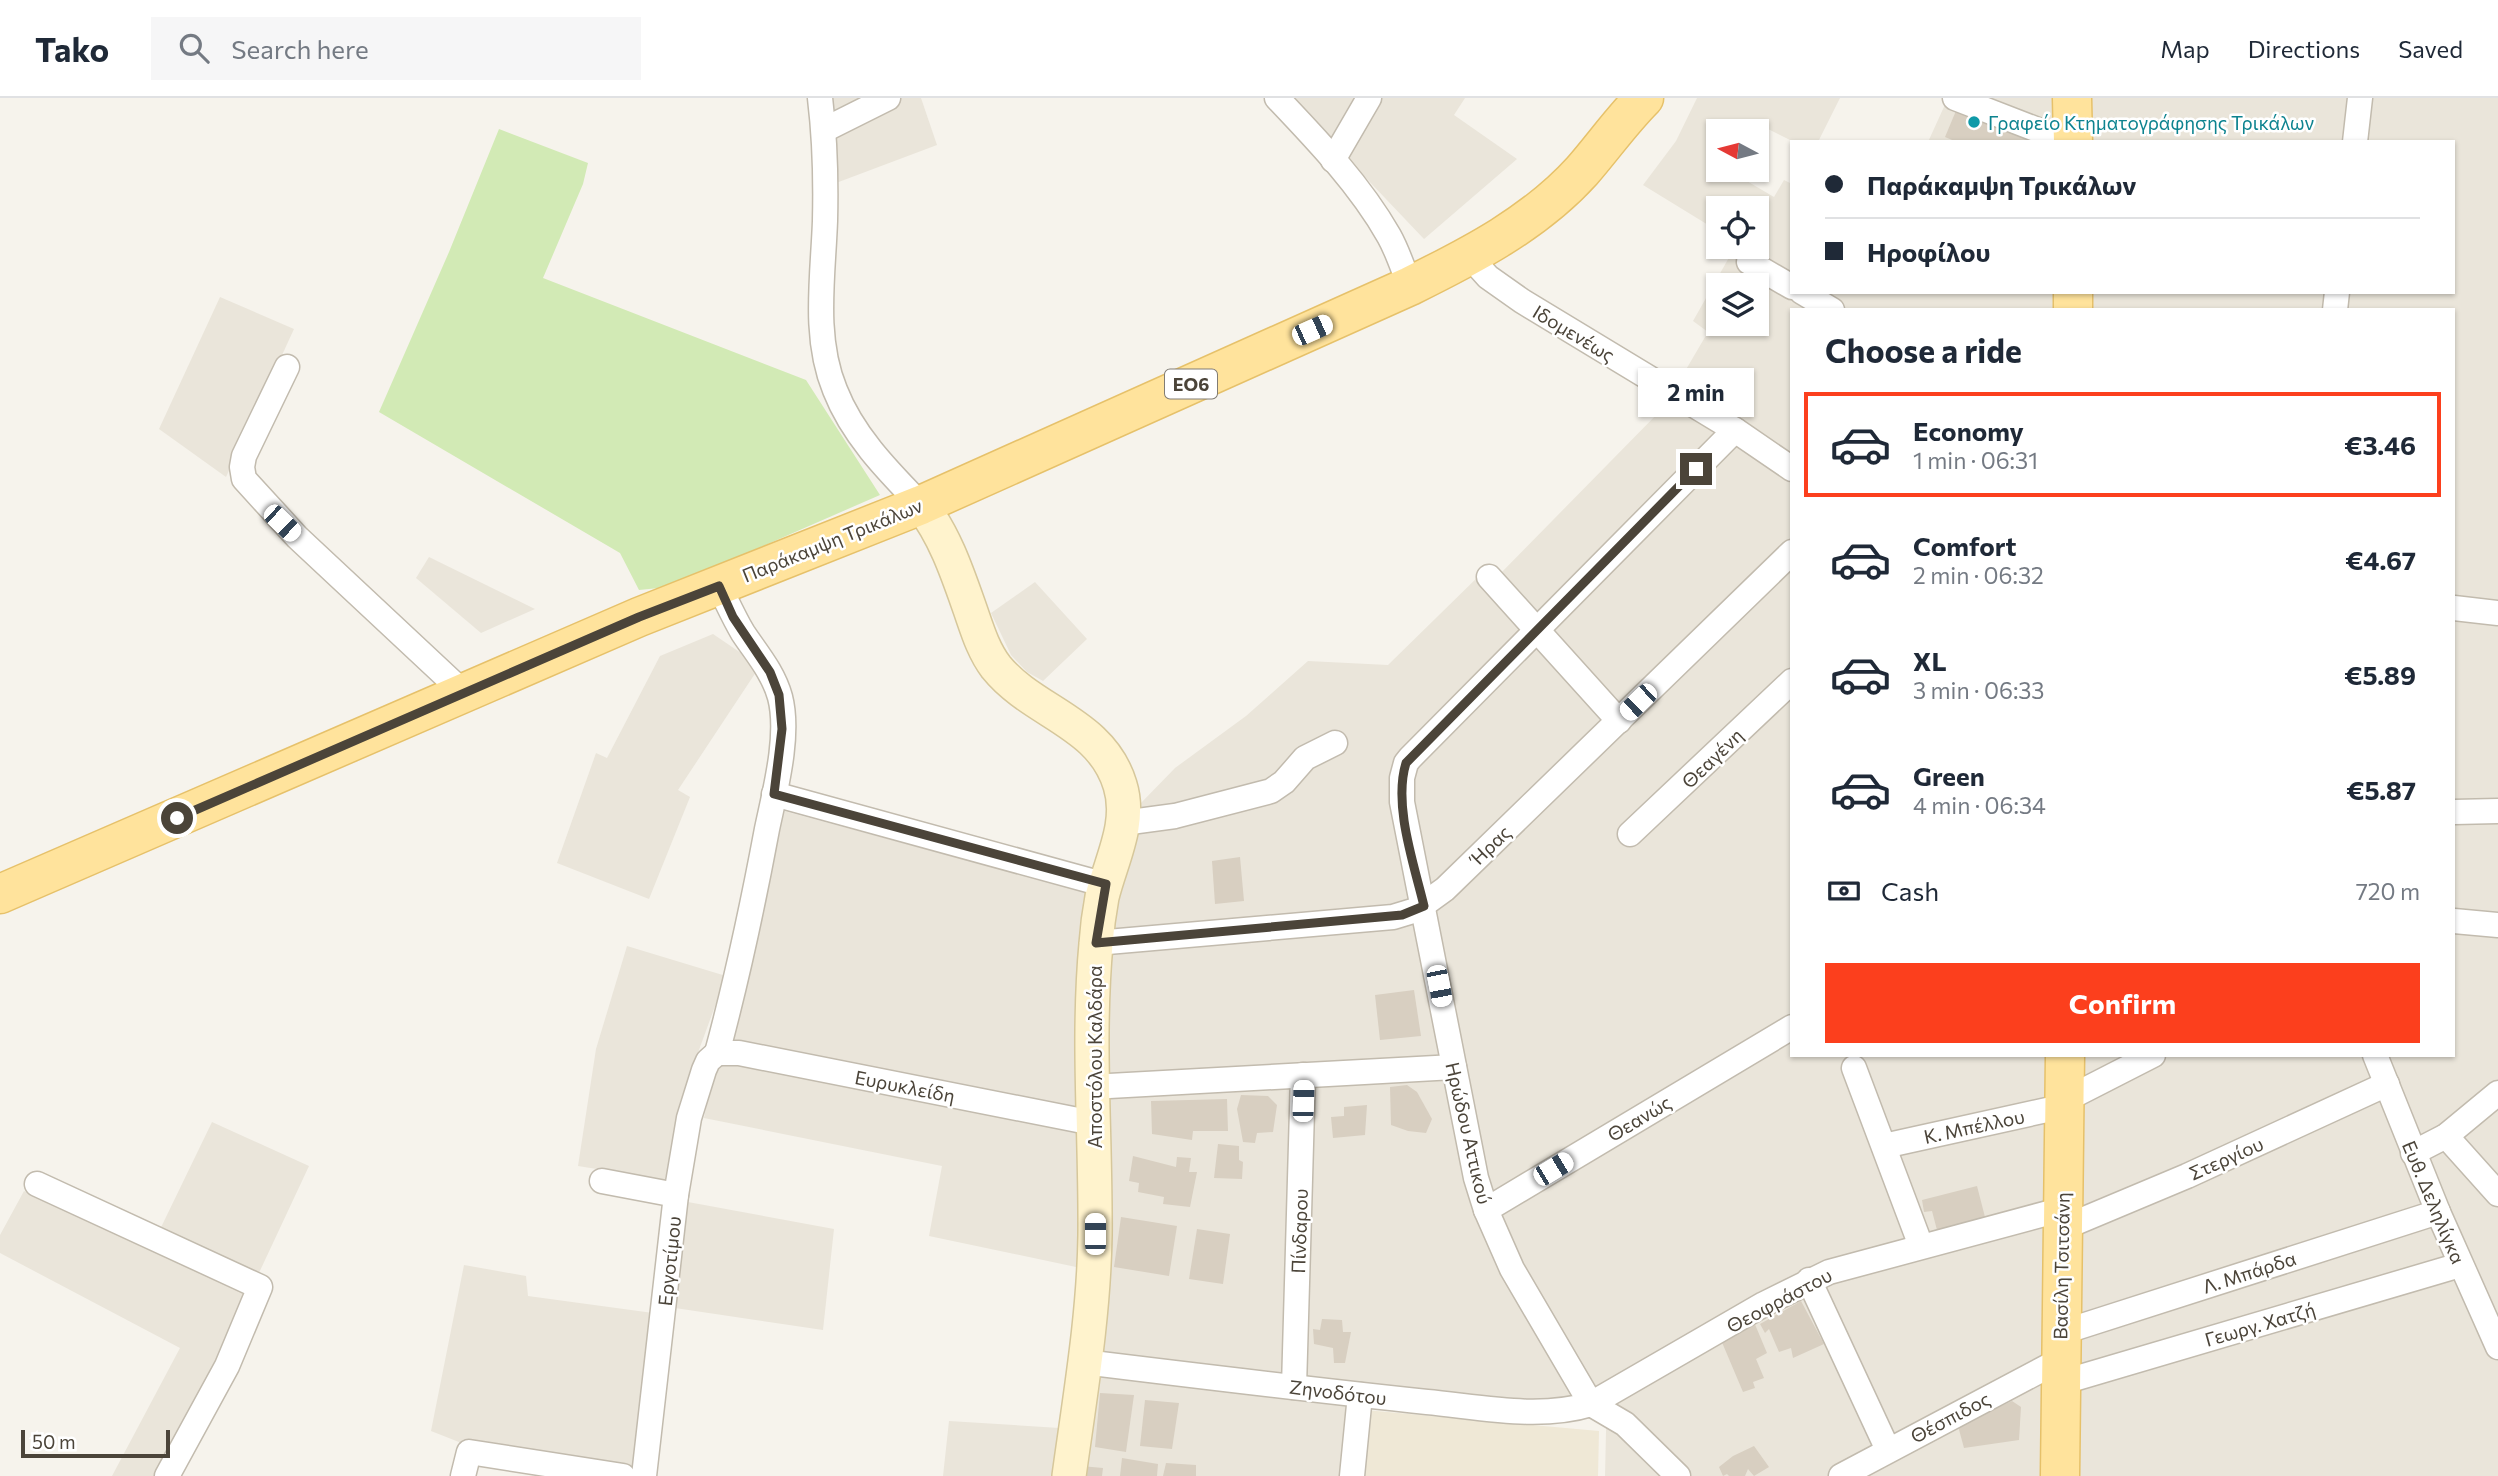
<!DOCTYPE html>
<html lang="en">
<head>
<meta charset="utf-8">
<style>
  body { margin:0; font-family:Commissioner,sans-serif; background:#f6f6f7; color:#1f2937; height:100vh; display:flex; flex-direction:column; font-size:26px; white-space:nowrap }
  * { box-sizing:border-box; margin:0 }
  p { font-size:23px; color:#747a83 }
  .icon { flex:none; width:38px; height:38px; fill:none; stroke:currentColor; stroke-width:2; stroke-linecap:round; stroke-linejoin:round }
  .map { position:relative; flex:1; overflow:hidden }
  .drawer { position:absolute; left:1790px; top:210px; width:665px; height:749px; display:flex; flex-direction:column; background:#fff; border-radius:0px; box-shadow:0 2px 5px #0004 }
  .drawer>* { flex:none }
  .top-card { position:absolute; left:1790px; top:42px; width:665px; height:154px; border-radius:0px; box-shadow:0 2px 5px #0004; display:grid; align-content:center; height:154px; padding:0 35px; background:#fff }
  .needle { width:46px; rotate:277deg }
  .buttons { position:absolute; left:1706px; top:21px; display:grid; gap:14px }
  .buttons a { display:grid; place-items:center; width:63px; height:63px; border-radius:0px; background:#fff; box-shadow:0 2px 5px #0004; font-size:35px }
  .scale { position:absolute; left:21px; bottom:18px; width:149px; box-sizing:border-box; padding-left:7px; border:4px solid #4b4439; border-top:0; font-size:19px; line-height:24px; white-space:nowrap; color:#4b4439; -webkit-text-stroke:5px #fff; paint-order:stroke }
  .end { position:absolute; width:32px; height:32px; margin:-16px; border:9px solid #4b4439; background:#fff; box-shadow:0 0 0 4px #fff }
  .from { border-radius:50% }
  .bubble { position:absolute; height:49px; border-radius:0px; background:#fff; box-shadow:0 2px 5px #0004; font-size:23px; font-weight:700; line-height:49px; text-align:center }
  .car { position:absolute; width:21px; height:42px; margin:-21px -10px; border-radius:9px; box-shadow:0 0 5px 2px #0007; background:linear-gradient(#fff 24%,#345 0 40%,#fff 0 76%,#345 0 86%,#fff 0) }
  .top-card b { display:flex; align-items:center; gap:24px; height:66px; font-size:26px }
  .top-card b+b { border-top:2px solid #e0e1e3 }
  .top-card i { width:18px; height:18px; background:#1f2937 }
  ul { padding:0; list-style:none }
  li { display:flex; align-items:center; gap:21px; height:105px; margin:0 14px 10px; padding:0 21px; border:4px solid transparent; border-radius:0px }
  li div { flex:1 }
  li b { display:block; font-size:26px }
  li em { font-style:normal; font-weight:700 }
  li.current { border-color:#fc3f1d }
  li>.icon { width:63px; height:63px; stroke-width:1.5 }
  h2 { padding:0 35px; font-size:32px; line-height:84px }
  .pay { display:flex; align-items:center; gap:18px; height:77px; padding:0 35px; font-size:26px }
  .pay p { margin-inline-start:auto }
  .action { display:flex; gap:14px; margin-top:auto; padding:14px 35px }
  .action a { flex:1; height:80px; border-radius:0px; background:#fc3f1d; color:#fff; font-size:28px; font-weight:700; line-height:80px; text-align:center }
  header { display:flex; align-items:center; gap:42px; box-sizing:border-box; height:98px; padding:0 35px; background:#fff; border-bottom:2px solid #e0e1e3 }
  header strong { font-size:33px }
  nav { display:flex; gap:38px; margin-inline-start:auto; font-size:24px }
  .search { width:490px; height:63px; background:#f6f6f7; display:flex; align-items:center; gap:18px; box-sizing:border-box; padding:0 24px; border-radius:0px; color:#747a83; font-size:26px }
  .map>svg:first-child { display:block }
  .residential { fill:#eae5da; fill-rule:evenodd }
  .education { fill:#efe8d6 }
  .green { fill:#d2eab5 }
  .building { fill:#d8cfc1 }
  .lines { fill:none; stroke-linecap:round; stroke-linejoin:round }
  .street-casing { stroke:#c2bbae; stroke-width:27 }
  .secondary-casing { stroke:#d6c79b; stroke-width:36 }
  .primary-casing { stroke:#e6c16a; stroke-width:41 }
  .street { stroke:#fff; stroke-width:24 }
  .secondary { stroke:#fff3cd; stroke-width:33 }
  .primary { stroke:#ffe39c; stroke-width:38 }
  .route { stroke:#4b4439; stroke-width:9 }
  .culture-dot { fill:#0f9aa8; stroke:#fff; stroke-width:2.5 }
  .labels { text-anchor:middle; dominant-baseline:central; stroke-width:5; stroke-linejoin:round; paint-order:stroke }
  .shield { fill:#fff; stroke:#817c74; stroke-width:2 }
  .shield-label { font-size:18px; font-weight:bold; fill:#4b4439 }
  .culture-label { font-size:19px; fill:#0d838f; stroke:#fff; text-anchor:start }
  .street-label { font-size:19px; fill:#4b4439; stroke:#fff }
</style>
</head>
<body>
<header>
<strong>Tako</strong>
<div class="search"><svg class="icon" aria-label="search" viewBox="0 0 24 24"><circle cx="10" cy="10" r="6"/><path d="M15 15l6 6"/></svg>Search here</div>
<nav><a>Map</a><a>Directions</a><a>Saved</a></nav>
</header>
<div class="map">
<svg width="2498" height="1378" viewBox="0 0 2498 1378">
  <rect width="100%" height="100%" fill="#f6f3ec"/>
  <g class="residential">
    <polygon points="829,0 921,0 937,47 836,85"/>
    <polygon points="1290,0 1465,0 1454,17 1517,61 1424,141"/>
    <path d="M1697,0H1840L1818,44H1794L1766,30L1757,46V33H1718V72H1743L1740,79L1774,99L1784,82L1792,86V194H2454V44H1928L1948,0H2498V1378H1605L1607,1289L1536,1305L1353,1286L1344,1378H943L949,1323L1091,1332L1109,1176L929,1138L942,1068L704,1020L715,966L784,713L1114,802L1140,706L1175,670L1246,618L1308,563L1388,567L1487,470L1497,479L1664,309L1708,234L1693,223L1735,149H1757V110H1718V133L1643,87L1676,43ZM1718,187H1757V226H1718ZM1792,212H2454V957H1792Z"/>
    <polygon points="220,199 294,231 226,379 159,331"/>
    <polygon points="429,459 535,511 481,535 416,480"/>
    <polygon points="1035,484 1087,541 1043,583 1027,574 1011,557 991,515"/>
    <polygon points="713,536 760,568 678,692 690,699 649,801 557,765 596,655 607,660 660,558"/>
    <polygon points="627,848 726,878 680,1004 665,1082 578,1068 596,951"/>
    <polygon points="212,1024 309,1068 229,1239 158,1378 112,1378 180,1250 0,1155 0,1137 24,1093 151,1150"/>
    <polygon points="688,1104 834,1131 823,1232 675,1210"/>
    <polygon points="464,1167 526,1178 528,1198 653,1215 634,1372 469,1348 431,1333"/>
  </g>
  <polygon class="education" points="1365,1312 1599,1333 1598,1378 1359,1378"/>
  <polygon class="green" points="499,31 588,65 583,86 543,180 806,282 880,397 669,489 639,492 620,455 379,314 449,154"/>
  <g class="building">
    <polygon points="1958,8 2034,39 2031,44 1957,44 1945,39"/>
    <polygon points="1240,759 1244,803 1215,806 1212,763"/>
    <polygon points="1414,892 1421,938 1380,942 1375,897"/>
    <polygon points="1407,987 1417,994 1432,1021 1426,1035 1408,1033 1391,1027 1390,989"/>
    <polygon points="1241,997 1268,998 1277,1007 1273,1034 1257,1035 1255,1045 1243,1044 1237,1011"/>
    <polygon points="1227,1001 1228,1033 1193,1033 1192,1042 1152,1036 1151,1003"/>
    <polygon points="1367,1007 1365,1037 1333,1040 1331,1019 1344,1018 1344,1009"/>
    <polygon points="1218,1046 1239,1048 1239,1062 1243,1064 1242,1081 1214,1080"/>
    <polygon points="1133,1058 1176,1069 1177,1059 1191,1060 1189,1074 1197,1074 1190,1109 1163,1106 1164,1099 1138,1094 1139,1085 1129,1083"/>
    <polygon points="1977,1088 1985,1119 1937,1132 1932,1113 1924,1114 1922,1102"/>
    <polygon points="1121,1119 1177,1128 1169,1178 1114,1169"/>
    <polygon points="1197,1131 1230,1136 1223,1186 1189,1181"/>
    <polygon points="1801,1203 1824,1246 1793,1260 1791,1250 1779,1254 1769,1231 1765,1235 1760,1226"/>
    <polygon points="1322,1221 1342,1222 1343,1234 1351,1234 1345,1265 1334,1265 1333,1250 1314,1246 1313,1231 1320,1232"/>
    <polygon points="1754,1224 1767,1255 1756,1261 1764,1280 1753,1284 1755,1290 1743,1294 1721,1242"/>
    <polygon points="1100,1295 1134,1297 1126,1354 1095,1349"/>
    <polygon points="1145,1302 1179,1305 1172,1351 1140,1348"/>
    <polygon points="2012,1303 2021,1309 2019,1342 1964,1350 1958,1328"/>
    <polygon points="1754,1348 1769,1369 1754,1378 1748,1371 1745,1378 1729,1378 1727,1376 1723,1378 1719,1369 1733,1358"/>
    <polygon points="1122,1360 1158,1366 1157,1378 1120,1378"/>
    <polygon points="1166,1365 1196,1367 1196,1378 1163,1378"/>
    <polygon points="1081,1368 1103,1370 1102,1378 1079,1378"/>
  </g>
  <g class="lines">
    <g class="street-casing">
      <g id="street">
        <path d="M820,0C825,41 826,82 825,123C823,179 813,239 835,292C853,338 888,373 921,407"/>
        <path d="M1277,0C1317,42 1360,87 1389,138C1398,154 1403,171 1410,188"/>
        <polyline points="1955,0 2069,44"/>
        <polyline points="824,32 888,0"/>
        <polyline points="2355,44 2360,0"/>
        <polyline points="1333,62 1369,0"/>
        <polyline points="1470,159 1488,179 1522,203 1735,332 1792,371"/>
        <polyline points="1749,164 1792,189"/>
        <polyline points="1802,194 1832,212"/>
        <polyline points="2335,212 2337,194"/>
        <polyline points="287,269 244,358 242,369 244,381 297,439 465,596"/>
        <polyline points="1489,479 1619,623"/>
        <polyline points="2454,510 2498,515"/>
        <polyline points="774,696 1106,787"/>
        <polyline points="2454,714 2498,713"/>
        <polyline points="1123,725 1175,718 1271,693 1284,684 1305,660 1335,645"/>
        <polyline points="1630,736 1792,583"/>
        <polyline points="2454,823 2498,827"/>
        <polyline points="1096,845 1393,819 1416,812 1445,791 1792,454"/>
        <path d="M717,955C737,881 753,806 767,731C775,693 790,637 780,599C773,574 757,556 743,535C734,520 727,504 719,488"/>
        <polyline points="717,955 739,955 1093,1025"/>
        <polyline points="2375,957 2438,1114 2498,1249"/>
        <polyline points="1854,970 1921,1148"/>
        <polyline points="1091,989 1454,969"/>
        <polyline points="2065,1002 2153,957"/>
        <polyline points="2446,1038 2498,1096"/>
        <polyline points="1884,1048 2065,1008"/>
        <polyline points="2413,1055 2446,1038 2498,995"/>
        <polyline points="602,1083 676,1097"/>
        <polyline points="37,1086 260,1189 227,1268 167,1378"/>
        <polyline points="1486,1112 1792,929"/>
        <polyline points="2063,1130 2187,1078 2387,986"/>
        <polyline points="1809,1182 1888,1352"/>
        <polyline points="2060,1235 2438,1114"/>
        <path d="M1084,1264C1198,1278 1313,1292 1427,1304C1480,1309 1539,1322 1591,1306L1764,1206L1829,1174L2063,1111"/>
        <polyline points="2060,1285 2460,1167"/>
        <polyline points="1294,1289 1303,977"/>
        <polyline points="463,1378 469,1354 623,1378"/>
        <polyline points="644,1378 676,1097 689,1020 704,972 708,963 717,955"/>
        <polyline points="1352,1378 1360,1297"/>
        <polyline points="1678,1378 1625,1326 1591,1306 1512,1171 1486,1112 1476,1080 1402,704 1402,680 1406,665 1410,660 1735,332"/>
        <polyline points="1841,1378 2060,1262"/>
      </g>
    </g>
    <g class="secondary-casing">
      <path id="secondary" d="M921,407C945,438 957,474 970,511C977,531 983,552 996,569C1033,615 1101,624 1120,687C1132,725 1111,762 1102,799C1099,815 1097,831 1096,846C1087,943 1096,1040 1095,1137C1094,1217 1080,1298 1069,1378"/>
    </g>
    <g class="primary-casing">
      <g id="primary">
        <polyline points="2072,0 2073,44"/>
        <polyline points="2073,212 2073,194"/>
        <path d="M0,796L639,519L921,407L1410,188C1471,158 1535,125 1582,73C1603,49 1621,23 1644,0"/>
        <polyline points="2060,1378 2065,957"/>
      </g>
    </g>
    <use href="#street" class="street"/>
    <use href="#secondary" class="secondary"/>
    <use href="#primary" class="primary"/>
  </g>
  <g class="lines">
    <path class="route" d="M177,720L639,519L719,488L733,519L770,574L779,597L782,631L774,696L1106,786L1096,845L1402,817L1424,808C1414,766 1393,707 1406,665L1696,371"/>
  </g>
  <circle class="culture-dot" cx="1974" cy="24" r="7"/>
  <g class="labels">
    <rect class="shield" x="1165" y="271.5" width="52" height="29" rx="5"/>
    <g class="shield-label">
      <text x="1191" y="286">ΕΟ6</text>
    </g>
    <g class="culture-label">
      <text x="1988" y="24">Γραφείο Κτηματογράφησης Τρικάλων</text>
    </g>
    <g class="street-label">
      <text transform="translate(1574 235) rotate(31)">Ιδομενέως</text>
      <text transform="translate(832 442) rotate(-22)">Παράκαμψη Τρικάλων</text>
      <text transform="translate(1712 660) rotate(-44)">Θεαγένη</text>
      <text transform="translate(1490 747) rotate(-44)">Ήρας</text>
      <text transform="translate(1094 959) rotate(-90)">Αποστόλου Καλδάρα</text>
      <text transform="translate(905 988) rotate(11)">Ευρυκλείδη</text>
      <text transform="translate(1639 1020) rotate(-31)">Θεανώς</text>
      <text transform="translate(1974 1028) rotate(-12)">Κ. Μπέλλου</text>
      <text transform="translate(1469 1035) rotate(77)">Ηρώδου Αττικού</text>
      <text transform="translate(2226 1060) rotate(-24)">Στεργίου</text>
      <text transform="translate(2434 1104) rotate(67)">Ευθ. Δεληλίγκα</text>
      <text transform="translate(1299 1133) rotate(-88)">Πίνδαρου</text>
      <text transform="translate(669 1163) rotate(-84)">Εργοτίμου</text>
      <text transform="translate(2061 1168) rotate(-89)">Βασίλη Τσιτσάνη</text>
      <text transform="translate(2249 1174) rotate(-18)">Λ. Μπάρδα</text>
      <text transform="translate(1779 1202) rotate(-28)">Θεοφράστου</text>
      <text transform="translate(2260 1226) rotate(-16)">Γεωργ. Χατζή</text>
      <text transform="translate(1338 1294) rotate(7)">Ζηνοδότου</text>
      <text transform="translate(1950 1319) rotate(-28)">Θέσπιδος</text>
    </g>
  </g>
</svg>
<div class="buttons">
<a><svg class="needle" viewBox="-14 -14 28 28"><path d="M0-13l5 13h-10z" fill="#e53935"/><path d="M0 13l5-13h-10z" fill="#747a83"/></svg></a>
<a><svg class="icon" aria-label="locate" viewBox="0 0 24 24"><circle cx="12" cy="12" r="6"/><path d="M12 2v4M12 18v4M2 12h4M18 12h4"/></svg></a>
<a><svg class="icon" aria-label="layers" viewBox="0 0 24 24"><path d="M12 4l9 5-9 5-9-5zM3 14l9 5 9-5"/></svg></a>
</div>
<div class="scale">50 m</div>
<i class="end from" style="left:177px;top:720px"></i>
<i class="end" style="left:1696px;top:371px"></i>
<div class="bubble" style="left:1638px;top:270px;width:116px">2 min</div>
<i class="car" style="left:1312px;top:232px;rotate:66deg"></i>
<i class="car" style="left:282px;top:425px;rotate:134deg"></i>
<i class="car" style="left:1638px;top:604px;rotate:226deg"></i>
<i class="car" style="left:1439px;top:888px;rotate:169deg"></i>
<i class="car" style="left:1303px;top:1003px;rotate:2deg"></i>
<i class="car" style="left:1553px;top:1071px;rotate:59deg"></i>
<i class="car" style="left:1095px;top:1136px;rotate:0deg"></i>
<div class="top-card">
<b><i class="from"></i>Παράκαμψη Τρικάλων</b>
<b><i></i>Ηροφίλου</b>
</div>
<section class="drawer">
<h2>Choose a ride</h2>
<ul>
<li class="current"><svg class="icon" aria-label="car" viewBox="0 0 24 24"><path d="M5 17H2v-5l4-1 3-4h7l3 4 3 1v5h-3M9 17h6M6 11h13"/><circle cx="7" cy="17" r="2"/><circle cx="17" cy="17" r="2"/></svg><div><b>Economy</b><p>1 min · 06:31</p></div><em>€3.46</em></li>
<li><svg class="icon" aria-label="car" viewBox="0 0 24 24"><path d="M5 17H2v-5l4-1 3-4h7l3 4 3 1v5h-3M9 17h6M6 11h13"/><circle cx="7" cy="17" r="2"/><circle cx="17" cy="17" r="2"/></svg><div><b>Comfort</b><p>2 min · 06:32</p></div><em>€4.67</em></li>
<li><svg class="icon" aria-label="car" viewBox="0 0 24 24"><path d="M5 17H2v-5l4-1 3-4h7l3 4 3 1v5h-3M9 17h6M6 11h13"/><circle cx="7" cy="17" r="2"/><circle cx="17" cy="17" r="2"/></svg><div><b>XL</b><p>3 min · 06:33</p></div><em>€5.89</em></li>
<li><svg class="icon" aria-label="car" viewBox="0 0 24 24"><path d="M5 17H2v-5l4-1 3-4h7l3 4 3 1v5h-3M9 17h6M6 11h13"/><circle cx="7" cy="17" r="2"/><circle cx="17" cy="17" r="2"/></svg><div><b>Green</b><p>4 min · 06:34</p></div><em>€5.87</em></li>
</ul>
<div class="pay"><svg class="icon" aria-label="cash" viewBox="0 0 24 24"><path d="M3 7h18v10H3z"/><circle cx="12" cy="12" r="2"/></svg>Cash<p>720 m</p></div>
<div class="action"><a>Confirm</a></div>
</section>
</div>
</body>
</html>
